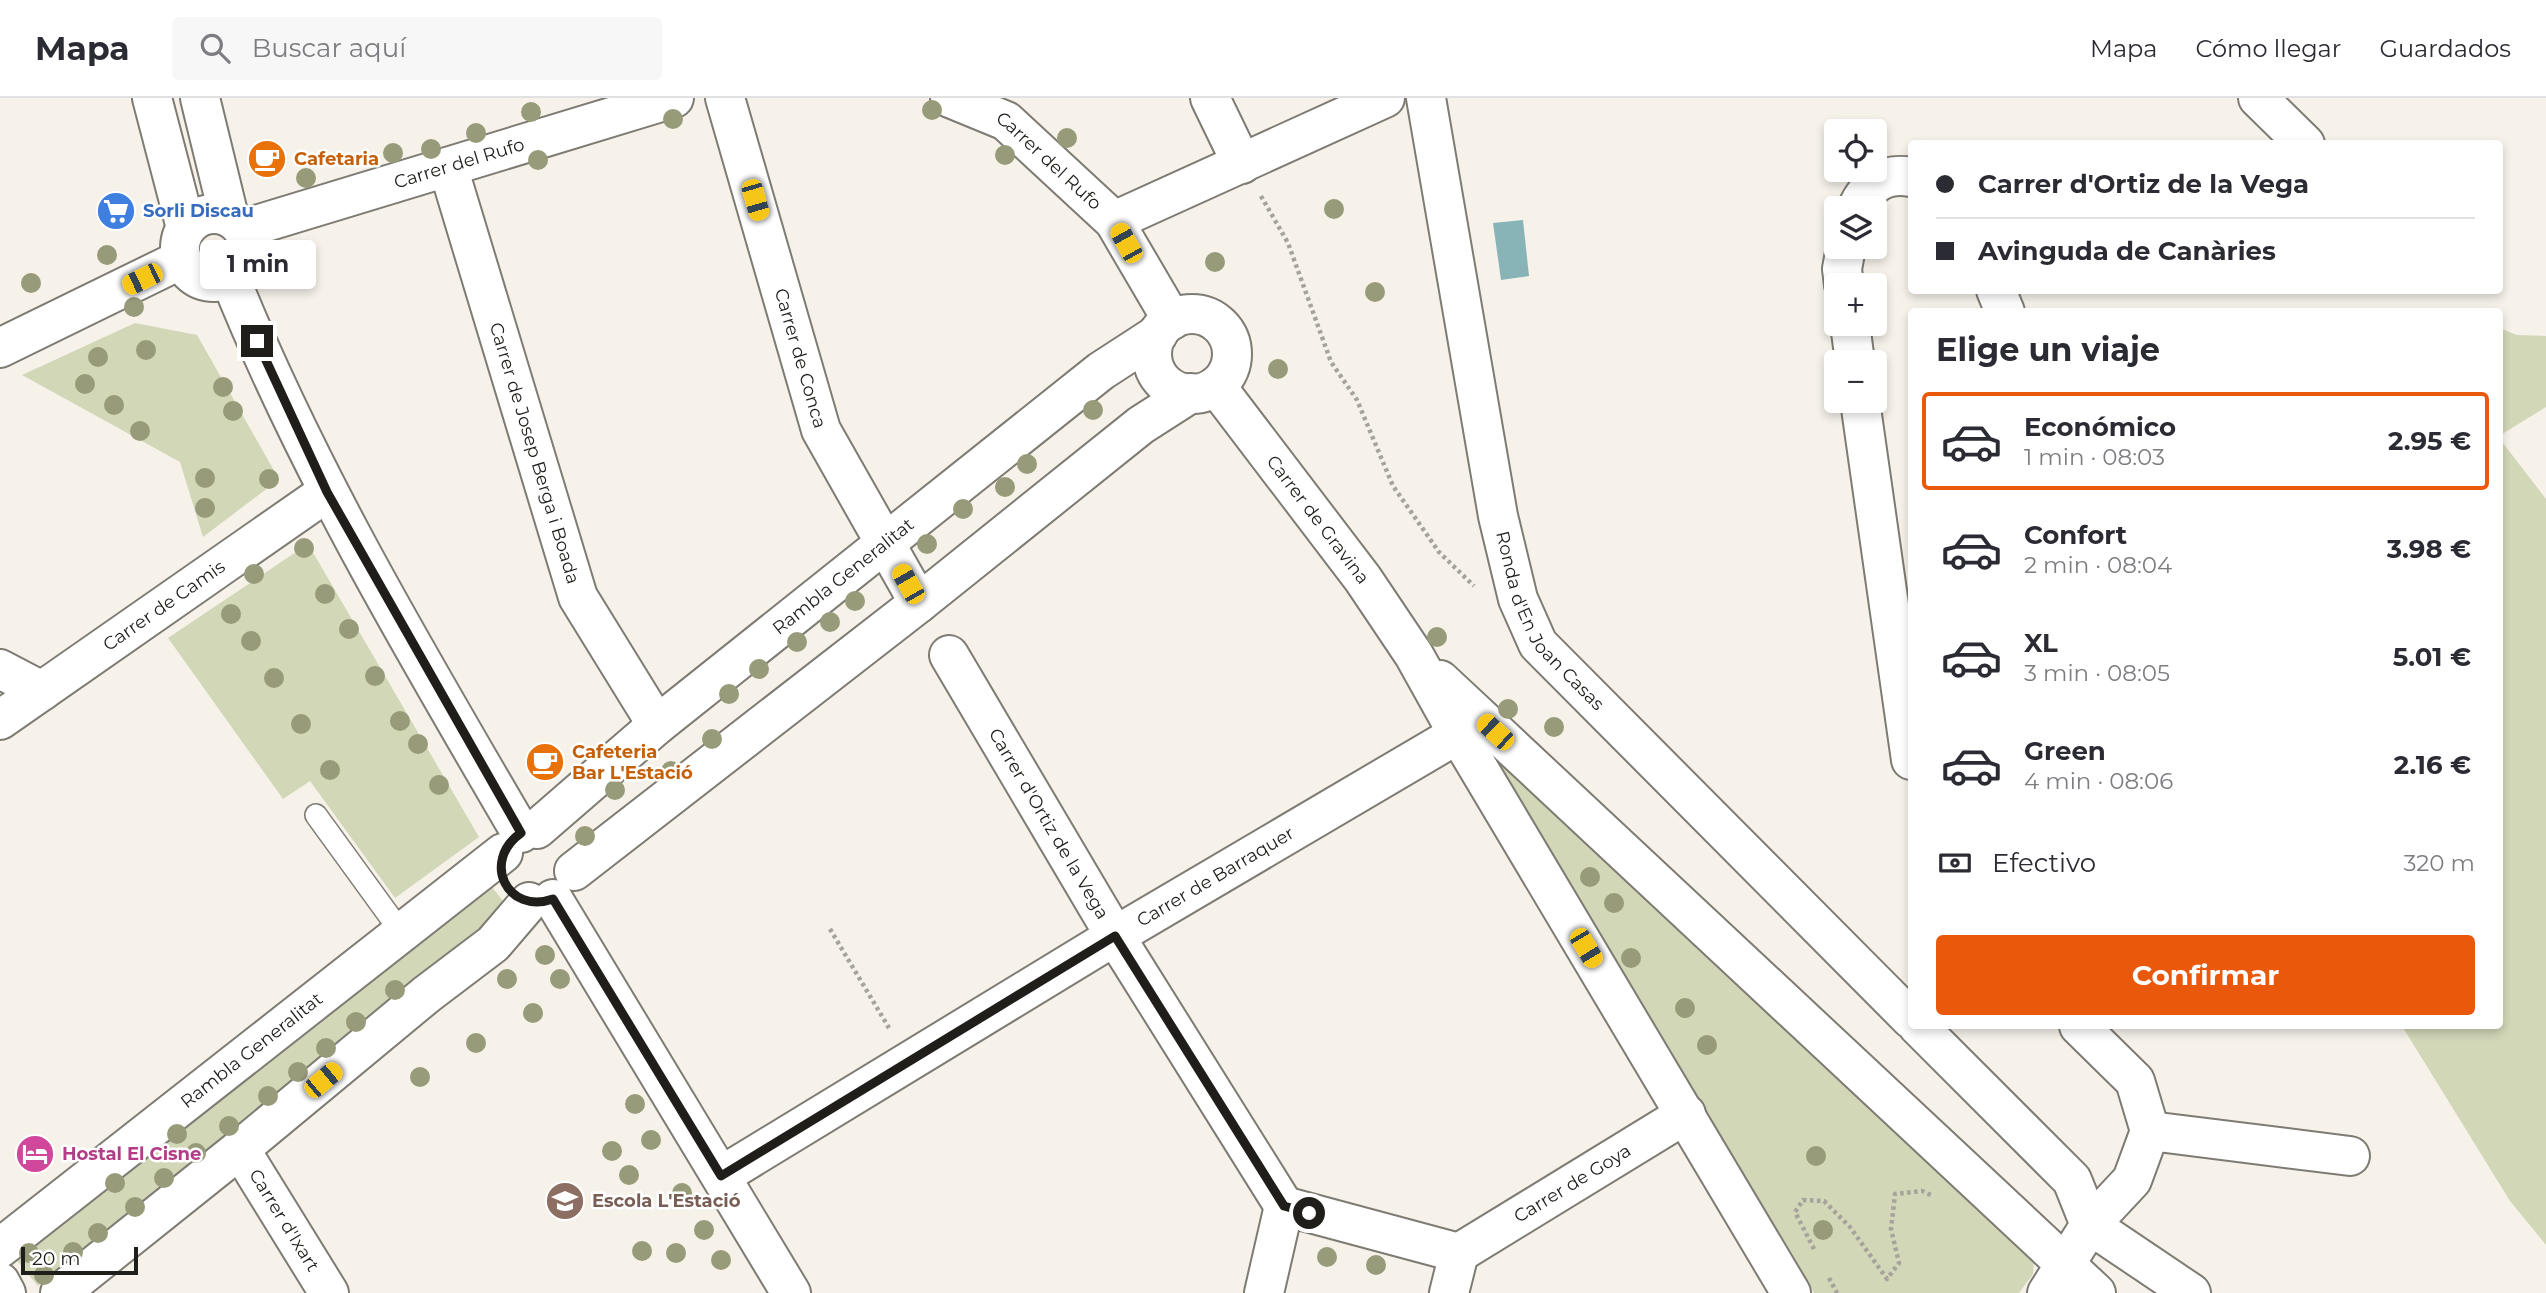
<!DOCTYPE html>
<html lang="es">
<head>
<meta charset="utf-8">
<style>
  body { margin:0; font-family:Montserrat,sans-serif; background:#f7f7f7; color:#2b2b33; height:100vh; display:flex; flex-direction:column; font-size:26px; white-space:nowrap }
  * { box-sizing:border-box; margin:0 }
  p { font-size:23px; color:#7c7c81 }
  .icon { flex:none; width:38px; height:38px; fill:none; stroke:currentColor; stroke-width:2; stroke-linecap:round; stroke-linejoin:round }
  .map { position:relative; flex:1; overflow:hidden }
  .sheet { position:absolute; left:1908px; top:210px; width:595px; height:721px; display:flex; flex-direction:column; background:#fff; border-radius:7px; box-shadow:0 4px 10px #0003 }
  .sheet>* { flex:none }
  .hud { position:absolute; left:1908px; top:42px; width:595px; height:154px; border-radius:7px; box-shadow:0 4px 10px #0003; display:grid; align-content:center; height:154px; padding:0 28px; background:#fff }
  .buttons { position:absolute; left:1824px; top:21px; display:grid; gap:14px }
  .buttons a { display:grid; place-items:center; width:63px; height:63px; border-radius:7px; background:#fff; box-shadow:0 4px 10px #0003; font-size:35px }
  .scale { position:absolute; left:21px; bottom:18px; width:117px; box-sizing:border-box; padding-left:7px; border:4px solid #201e1b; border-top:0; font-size:19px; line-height:24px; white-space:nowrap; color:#201e1b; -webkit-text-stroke:5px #fff; paint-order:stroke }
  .end { position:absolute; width:32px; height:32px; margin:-16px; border:9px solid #201e1b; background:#fff; box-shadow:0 0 0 4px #fff }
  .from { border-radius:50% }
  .bubble { position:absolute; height:49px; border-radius:7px; background:#fff; box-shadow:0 4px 10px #0003; font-size:23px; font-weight:700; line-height:49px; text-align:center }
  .car { position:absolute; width:21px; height:42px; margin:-21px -10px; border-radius:9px; box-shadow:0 0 5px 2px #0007; background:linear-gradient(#f5c518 24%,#345 0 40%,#f5c518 0 76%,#345 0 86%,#f5c518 0) }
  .hud b { display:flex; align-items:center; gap:24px; height:66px; font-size:26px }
  .hud b+b { border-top:2px solid #e1e1e2 }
  .hud i { width:18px; height:18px; background:#2b2b33 }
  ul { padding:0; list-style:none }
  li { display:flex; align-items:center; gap:21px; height:98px; margin:0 14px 10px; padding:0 14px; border:4px solid transparent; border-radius:7px }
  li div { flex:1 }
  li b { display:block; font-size:26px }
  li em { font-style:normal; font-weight:700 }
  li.selected { border-color:#ea580c }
  li>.icon { width:63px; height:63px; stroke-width:1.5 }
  h2 { padding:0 28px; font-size:32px; line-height:84px }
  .pay { display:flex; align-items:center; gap:18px; height:77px; padding:0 28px; font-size:26px }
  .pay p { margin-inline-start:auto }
  .cta { display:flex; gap:14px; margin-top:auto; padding:14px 28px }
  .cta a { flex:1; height:80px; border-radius:7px; background:#ea580c; color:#fff; font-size:28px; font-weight:700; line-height:80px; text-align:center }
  header { display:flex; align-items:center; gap:42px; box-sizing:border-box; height:98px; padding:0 35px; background:#fff; border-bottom:2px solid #e1e1e2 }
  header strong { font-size:33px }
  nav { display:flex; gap:38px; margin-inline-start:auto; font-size:24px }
  .search { width:490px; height:63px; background:#f7f7f7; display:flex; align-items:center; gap:18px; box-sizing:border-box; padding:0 24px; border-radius:7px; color:#7c7c81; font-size:26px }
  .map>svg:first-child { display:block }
  .green { fill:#d2d7b8 }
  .water { fill:#89b4b7 }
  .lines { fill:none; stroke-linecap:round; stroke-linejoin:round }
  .lane-casing { stroke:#7e7b73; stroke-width:24 }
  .street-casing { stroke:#7e7b73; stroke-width:42 }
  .path { stroke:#a6a29c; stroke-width:4.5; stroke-dasharray:3.5 3.5; stroke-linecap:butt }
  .lane { stroke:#fff; stroke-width:21 }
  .street { stroke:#fff; stroke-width:38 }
  .tree { fill:#989b79 }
  .route { stroke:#201e1b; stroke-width:9 }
  .labels { text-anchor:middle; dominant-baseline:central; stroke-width:5; stroke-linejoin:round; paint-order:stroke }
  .food-label { font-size:18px; font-weight:bold; fill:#c56008; stroke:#fff; text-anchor:start }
  .street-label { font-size:18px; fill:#201e1b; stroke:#fff }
  .shop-label { font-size:18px; font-weight:bold; fill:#366cbe; stroke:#fff; text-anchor:start }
  .hotel-label { font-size:18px; font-weight:bold; fill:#b23c85; stroke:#fff; text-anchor:start }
  .education-label { font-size:18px; font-weight:bold; fill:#785e54; stroke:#fff; text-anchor:start }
</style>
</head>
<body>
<header>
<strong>Mapa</strong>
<div class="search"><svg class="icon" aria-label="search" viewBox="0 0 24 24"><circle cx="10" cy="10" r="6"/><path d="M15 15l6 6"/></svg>Buscar aquí</div>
<nav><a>Mapa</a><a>Cómo llegar</a><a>Guardados</a></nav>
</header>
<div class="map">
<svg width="2546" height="1195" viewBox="0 0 2546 1195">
  <rect width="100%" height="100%" fill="#f6f2ea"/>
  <g class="green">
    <polygon points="135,225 197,237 276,376 273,386 203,439 180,364 22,277"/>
    <polygon points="2499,230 2517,237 2546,238 2546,309 2499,338"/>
    <polygon points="2499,340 2546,401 2546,1147 2510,1103 2402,928 2499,928"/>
    <polygon points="308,446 479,739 395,800 310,683 283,701 168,540"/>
    <polygon points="1490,652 2034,1160 2033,1176 2019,1195 1814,1195"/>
    <polygon points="487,783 511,813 38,1188 14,1159"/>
  </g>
  <polygon class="water" points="1523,122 1529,178 1501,182 1493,125"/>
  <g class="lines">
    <g class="lane-casing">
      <polyline id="lane" points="316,717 401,834"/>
    </g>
    <g class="street-casing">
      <g id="street">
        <polyline points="152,0 186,130"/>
        <polyline points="200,0 229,119"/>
        <path id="s1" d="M725,0L821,332L919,505"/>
        <path id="s2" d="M950,0L1006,23L1114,123L1172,222"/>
        <polyline points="1210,0 1242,66"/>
        <path id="s3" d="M1426,0L1498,418L1518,501L1538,546L1911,921"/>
        <polyline points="2258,0 2305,46"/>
        <path id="s4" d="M448,69L578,499L657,627"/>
        <path d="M1857,110C1868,87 1884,74 1911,79"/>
        <circle cx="214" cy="150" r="34"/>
        <polyline points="1114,123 1385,0"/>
        <path id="s5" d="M243,131L674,0"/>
        <path d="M230,180C308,374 416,555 521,735"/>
        <polyline points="1844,187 1842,171 1846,149"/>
        <polyline points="1996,192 2005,214"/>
        <circle cx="1192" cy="256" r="40"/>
        <polyline points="1850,226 1855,264"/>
        <polyline points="0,250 182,161"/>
        <path id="s6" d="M1216,288L1363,481L1414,557L1458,636L1791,1195"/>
        <polyline points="1860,303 1911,662"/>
        <path id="s7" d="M949,557L1115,838L1284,1108"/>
        <polyline points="0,571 42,593"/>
        <polyline points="1440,582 2096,1195"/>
        <path id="s8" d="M0,622L327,394"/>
        <path id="s9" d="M537,731L657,627L1101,273L1158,236"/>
        <polyline points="574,773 919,505 1141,327 1191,295"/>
        <polyline points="553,801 791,1195"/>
        <polyline points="1918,928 2072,1082 2090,1127 2047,1195"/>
        <polyline points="2079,928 2135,983 2150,1033 2132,1082 2090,1127 2191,1195"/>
        <polyline points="2150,1033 2350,1058"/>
        <path id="s10" d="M240,1051L329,1195"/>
        <path id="s11" d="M721,1078L1115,838L1458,636"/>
        <path id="s12" d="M0,1150L503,755"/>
        <path id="s13" d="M1459,1155L1686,1016"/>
        <polyline points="0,1184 6,1195"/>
        <polyline points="60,1195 240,1051 427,896 493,846 529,804"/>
        <polyline points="1264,1195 1284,1108 1459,1155 1449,1195"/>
      </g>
    </g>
    <g class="path">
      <polyline points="1261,98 1288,145 1331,264 1357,302 1393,388 1439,454 1474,488"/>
      <polyline points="830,831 889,930"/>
      <polyline points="1814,1151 1795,1114 1803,1102 1824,1103 1850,1129 1887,1181 1899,1165 1891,1131 1895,1096 1922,1093 1933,1098"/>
      <polyline points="1829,1180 1837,1195"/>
    </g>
    <use href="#lane" class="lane"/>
    <use href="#street" class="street"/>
  </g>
  <g class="tree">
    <circle cx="932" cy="12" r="10"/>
    <circle cx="531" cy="14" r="10"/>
    <circle cx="673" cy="21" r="10"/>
    <circle cx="476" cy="35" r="10"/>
    <circle cx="1067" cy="40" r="10"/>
    <circle cx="431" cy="51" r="10"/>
    <circle cx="393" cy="55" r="10"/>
    <circle cx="1005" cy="57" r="10"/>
    <circle cx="538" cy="62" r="10"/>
    <circle cx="306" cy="80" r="10"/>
    <circle cx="1334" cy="111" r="10"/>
    <circle cx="214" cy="152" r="10"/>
    <circle cx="107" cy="157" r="10"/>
    <circle cx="1215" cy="164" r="10"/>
    <circle cx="31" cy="185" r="10"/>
    <circle cx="1375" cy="194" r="10"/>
    <circle cx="134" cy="209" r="10"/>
    <circle cx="146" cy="252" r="10"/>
    <circle cx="98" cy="259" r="10"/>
    <circle cx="1278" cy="271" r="10"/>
    <circle cx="85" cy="286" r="10"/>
    <circle cx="223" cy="289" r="10"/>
    <circle cx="114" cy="307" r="10"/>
    <circle cx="1093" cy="312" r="10"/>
    <circle cx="233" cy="313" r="10"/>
    <circle cx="140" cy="333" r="10"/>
    <circle cx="1027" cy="366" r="10"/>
    <circle cx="205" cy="380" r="10"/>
    <circle cx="269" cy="381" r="10"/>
    <circle cx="1005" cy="389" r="10"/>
    <circle cx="205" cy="410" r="10"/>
    <circle cx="963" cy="411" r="10"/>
    <circle cx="927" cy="446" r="10"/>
    <circle cx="304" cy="450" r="10"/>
    <circle cx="254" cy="476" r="10"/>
    <circle cx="325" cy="496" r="10"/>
    <circle cx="855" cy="503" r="10"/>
    <circle cx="231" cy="516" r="10"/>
    <circle cx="830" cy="524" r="10"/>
    <circle cx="349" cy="531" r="10"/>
    <circle cx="1437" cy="539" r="10"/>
    <circle cx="251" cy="543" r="10"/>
    <circle cx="797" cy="544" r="10"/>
    <circle cx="759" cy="571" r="10"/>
    <circle cx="375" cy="578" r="10"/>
    <circle cx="274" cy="580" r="10"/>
    <circle cx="729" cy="596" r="10"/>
    <circle cx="1508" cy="611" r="10"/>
    <circle cx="400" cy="623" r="10"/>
    <circle cx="301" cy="626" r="10"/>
    <circle cx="1554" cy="629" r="10"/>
    <circle cx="712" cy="641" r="10"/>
    <circle cx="418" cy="646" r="10"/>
    <circle cx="330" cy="672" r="10"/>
    <circle cx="671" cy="673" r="10"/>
    <circle cx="439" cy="687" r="10"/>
    <circle cx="615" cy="692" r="10"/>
    <circle cx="585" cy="738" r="10"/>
    <circle cx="1590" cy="779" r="10"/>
    <circle cx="1614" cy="805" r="10"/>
    <circle cx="545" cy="857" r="10"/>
    <circle cx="1631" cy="860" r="10"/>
    <circle cx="507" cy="881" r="10"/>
    <circle cx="560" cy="881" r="10"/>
    <circle cx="395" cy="892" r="10"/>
    <circle cx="1685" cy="910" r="10"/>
    <circle cx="533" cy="915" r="10"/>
    <circle cx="356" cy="924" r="10"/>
    <circle cx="476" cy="945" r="10"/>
    <circle cx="1707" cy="947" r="10"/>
    <circle cx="326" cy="950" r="10"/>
    <circle cx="298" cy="974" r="10"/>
    <circle cx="420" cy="979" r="10"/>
    <circle cx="268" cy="998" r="10"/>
    <circle cx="635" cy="1006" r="10"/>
    <circle cx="229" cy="1028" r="10"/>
    <circle cx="177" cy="1036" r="10"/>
    <circle cx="651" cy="1042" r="10"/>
    <circle cx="612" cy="1053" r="10"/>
    <circle cx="196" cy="1055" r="10"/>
    <circle cx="1816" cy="1058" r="10"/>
    <circle cx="629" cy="1077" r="10"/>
    <circle cx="164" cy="1080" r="10"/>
    <circle cx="115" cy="1085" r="10"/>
    <circle cx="682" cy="1095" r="10"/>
    <circle cx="135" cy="1109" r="10"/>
    <circle cx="704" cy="1132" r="10"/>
    <circle cx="1823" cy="1132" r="10"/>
    <circle cx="98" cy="1135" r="10"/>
    <circle cx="642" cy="1153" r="10"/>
    <circle cx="73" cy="1154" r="10"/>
    <circle cx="29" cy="1155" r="10"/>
    <circle cx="676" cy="1155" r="10"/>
    <circle cx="1327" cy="1159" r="10"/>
    <circle cx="721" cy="1162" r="10"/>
    <circle cx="1376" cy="1167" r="10"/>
    <circle cx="44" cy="1177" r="10"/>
  </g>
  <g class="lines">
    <path class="route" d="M257,243L327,394L521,735C481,763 507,817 553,801L721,1078L1115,838L1284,1108L1309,1115"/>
  </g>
  <defs>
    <g id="cafe-disc" transform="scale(2.0125)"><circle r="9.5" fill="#e8710a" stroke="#fff"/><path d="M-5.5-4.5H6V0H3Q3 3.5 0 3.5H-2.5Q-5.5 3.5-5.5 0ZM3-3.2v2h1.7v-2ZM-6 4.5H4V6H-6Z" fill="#fff"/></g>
    <g id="supermarket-disc" transform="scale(2.0125)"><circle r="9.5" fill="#3f7fe0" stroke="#fff"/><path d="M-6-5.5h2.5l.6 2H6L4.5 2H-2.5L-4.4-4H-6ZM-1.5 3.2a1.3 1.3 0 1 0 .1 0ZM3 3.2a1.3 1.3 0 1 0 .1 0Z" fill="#fff"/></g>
    <g id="hotel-disc" transform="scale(2.0125)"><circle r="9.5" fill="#d1479c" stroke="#fff"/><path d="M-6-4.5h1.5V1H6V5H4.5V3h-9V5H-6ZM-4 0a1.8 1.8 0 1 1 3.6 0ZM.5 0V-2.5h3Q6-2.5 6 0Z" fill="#fff"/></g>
    <g id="school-disc" transform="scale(2.0125)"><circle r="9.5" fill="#8d6e63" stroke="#fff"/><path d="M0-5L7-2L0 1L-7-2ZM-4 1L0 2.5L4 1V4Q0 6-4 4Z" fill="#fff"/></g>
  </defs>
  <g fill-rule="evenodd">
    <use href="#cafe-disc" x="267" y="61"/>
    <use href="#supermarket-disc" x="116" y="113"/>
    <use href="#cafe-disc" x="545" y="664"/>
    <use href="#hotel-disc" x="35" y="1056"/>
    <use href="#school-disc" x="565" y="1103"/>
  </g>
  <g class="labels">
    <g class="food-label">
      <text x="294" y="61">Cafetaria</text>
      <text x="572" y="654">Cafeteria<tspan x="572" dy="21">Bar L'Estació</tspan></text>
    </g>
    <g class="street-label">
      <text stroke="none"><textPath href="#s5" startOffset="226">Carrer del Rufo</textPath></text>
      <text stroke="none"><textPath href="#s2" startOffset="119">Carrer del Rufo</textPath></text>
      <text stroke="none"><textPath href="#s1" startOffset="271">Carrer de Conca</textPath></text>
      <text stroke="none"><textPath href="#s4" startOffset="299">Carrer de Josep Berga i Boada</textPath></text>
      <text stroke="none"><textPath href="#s6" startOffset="168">Carrer de Gravina</textPath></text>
      <text stroke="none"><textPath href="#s9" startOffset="397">Rambla Generalitat</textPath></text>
      <text stroke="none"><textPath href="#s8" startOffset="200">Carrer de Camis</textPath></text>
      <text stroke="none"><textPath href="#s3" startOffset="544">Ronda d'En Joan Casas</textPath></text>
      <text stroke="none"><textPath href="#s7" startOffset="196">Carrer d'Ortiz de la Vega</textPath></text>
      <text stroke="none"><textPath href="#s11" startOffset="578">Carrer de Barraquer</textPath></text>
      <text stroke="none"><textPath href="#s12" startOffset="320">Rambla Generalitat</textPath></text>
      <text stroke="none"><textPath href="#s13" startOffset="133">Carrer de Goya</textPath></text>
      <text stroke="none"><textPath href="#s10" startOffset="84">Carrer d'Ixart</textPath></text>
    </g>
    <g class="shop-label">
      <text x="143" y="113">Sorli Discau</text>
    </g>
    <g class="hotel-label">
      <text x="62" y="1056">Hostal El Cisne</text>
    </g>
    <g class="education-label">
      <text x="592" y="1103">Escola L'Estació</text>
    </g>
  </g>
</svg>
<div class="buttons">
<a><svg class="icon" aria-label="locate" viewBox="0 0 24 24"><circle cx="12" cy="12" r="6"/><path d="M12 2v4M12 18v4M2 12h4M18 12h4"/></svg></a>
<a><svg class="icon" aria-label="layers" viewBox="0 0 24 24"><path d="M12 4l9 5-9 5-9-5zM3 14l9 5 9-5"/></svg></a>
<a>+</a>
<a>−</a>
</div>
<div class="scale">20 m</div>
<i class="end from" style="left:1309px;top:1115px"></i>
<i class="end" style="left:257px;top:243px"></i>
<div class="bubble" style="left:200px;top:142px;width:116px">1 min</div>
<i class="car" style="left:755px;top:102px;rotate:164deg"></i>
<i class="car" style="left:1126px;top:145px;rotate:331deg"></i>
<i class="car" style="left:142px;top:181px;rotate:244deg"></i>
<i class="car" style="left:908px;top:486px;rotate:330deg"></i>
<i class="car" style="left:1495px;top:634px;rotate:313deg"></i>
<i class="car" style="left:1586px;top:850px;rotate:149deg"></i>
<i class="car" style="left:323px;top:982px;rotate:50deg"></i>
<div class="hud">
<b><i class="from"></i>Carrer d'Ortiz de la Vega</b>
<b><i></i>Avinguda de Canàries</b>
</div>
<section class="sheet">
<h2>Elige un viaje</h2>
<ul>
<li class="selected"><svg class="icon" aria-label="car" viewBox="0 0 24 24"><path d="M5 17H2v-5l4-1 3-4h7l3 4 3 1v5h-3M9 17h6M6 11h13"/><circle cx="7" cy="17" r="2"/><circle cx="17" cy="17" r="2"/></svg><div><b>Económico</b><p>1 min · 08:03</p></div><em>2.95 €</em></li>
<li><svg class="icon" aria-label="car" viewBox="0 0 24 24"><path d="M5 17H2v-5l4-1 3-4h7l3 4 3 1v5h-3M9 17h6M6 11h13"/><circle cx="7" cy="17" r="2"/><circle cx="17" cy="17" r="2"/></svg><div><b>Confort</b><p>2 min · 08:04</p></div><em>3.98 €</em></li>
<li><svg class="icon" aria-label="car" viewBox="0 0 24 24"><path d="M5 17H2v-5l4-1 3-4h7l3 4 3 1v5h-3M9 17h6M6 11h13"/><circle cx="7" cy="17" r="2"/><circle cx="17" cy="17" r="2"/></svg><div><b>XL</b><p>3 min · 08:05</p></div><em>5.01 €</em></li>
<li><svg class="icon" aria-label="car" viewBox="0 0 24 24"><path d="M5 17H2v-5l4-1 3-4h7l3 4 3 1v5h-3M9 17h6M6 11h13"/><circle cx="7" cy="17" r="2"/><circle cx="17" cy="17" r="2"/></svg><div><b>Green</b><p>4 min · 08:06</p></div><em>2.16 €</em></li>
</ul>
<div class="pay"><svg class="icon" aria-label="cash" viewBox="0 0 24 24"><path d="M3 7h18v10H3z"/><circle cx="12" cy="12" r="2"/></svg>Efectivo<p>320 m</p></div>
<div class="cta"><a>Confirmar</a></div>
</section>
</div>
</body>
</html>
